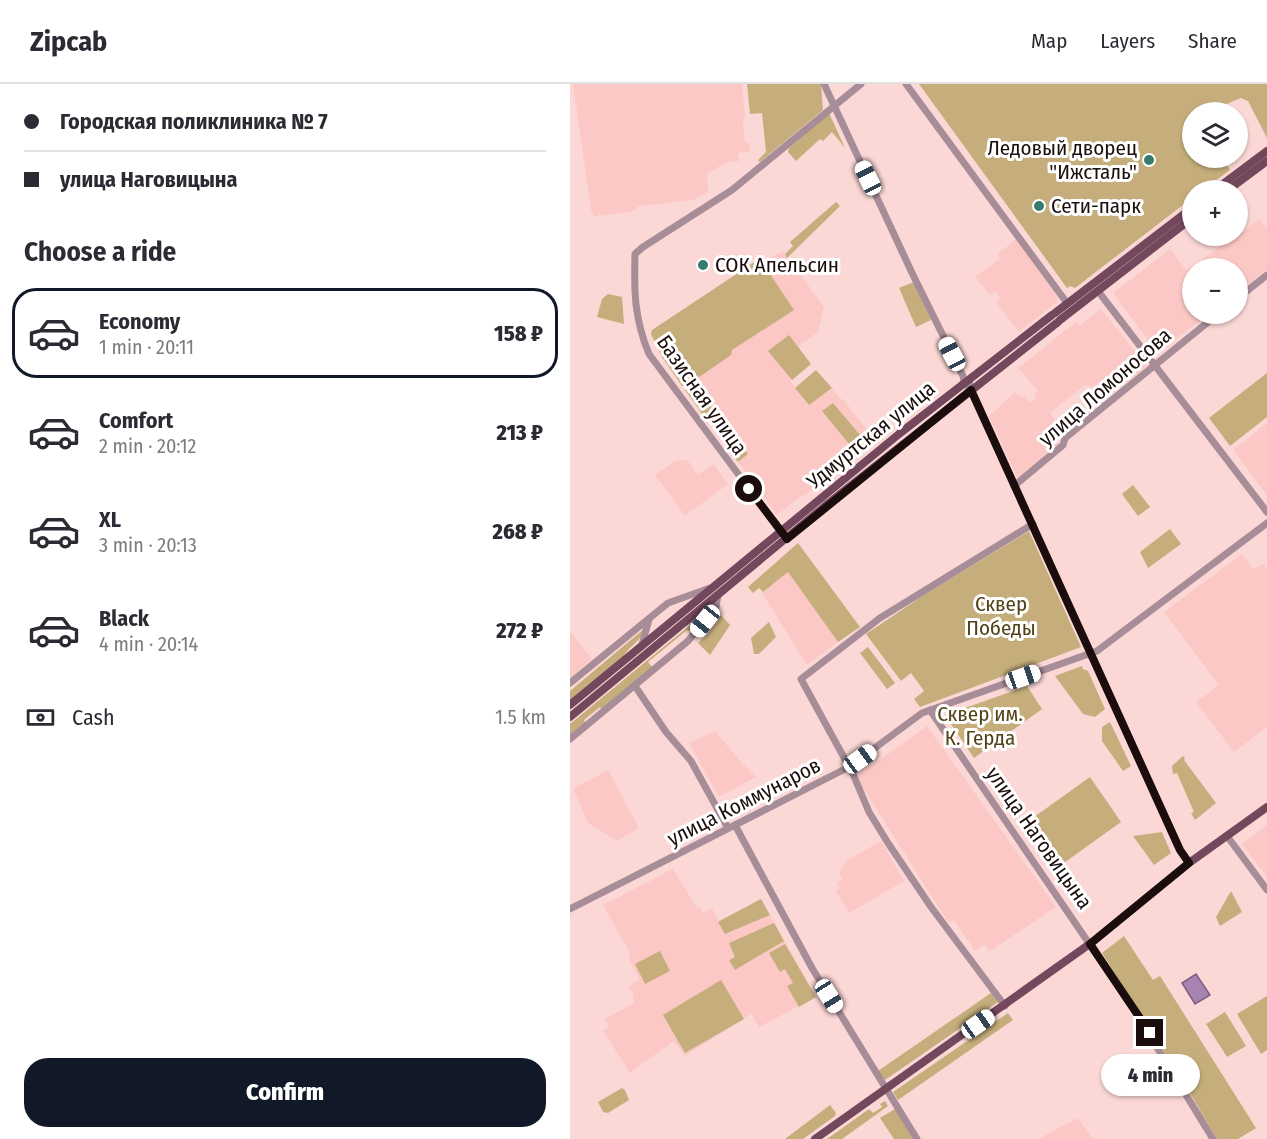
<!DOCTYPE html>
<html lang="en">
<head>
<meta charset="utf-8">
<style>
  body { margin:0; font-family:"Fira Sans Condensed",sans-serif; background:#f2f2f3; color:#2b2b33; height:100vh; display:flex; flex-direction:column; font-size:22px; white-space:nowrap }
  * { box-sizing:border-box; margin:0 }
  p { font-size:20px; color:#7c7c81 }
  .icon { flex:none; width:33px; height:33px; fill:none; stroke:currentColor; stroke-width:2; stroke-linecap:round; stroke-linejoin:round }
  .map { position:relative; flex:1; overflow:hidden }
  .drawer { display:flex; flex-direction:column; background:#fff; width:570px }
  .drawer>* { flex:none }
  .hud { display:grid; align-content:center; height:132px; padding:0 24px; background:#fff }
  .controls { position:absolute; left:612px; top:18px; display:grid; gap:12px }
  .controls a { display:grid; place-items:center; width:66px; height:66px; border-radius:50%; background:#fff; box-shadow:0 2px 4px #0004; font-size:30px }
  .end { position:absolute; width:27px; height:27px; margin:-14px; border:8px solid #1b0d0c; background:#fff; box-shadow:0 0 0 3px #fff }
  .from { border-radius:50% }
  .bubble { position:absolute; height:42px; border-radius:21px; background:#fff; box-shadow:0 2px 4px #0004; font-size:20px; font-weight:800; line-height:42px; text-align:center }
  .car { position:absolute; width:18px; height:36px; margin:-18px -9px; border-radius:8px; box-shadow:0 0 4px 2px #0007; background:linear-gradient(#fff 24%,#345 0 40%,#fff 0 76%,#345 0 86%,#fff 0) }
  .hud b { display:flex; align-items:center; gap:21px; height:57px; font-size:22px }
  .hud b+b { border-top:2px solid #e1e1e2 }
  .hud i { width:15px; height:15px; background:#2b2b33 }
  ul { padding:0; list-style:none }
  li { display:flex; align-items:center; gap:18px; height:90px; margin:0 12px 9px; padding:0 12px; border:3px solid transparent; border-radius:24px }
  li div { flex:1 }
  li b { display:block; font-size:22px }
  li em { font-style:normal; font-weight:800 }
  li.current { border-color:#111827 }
  li>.icon { width:54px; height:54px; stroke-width:1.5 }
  h2 { padding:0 24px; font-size:27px; line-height:72px }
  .pay { display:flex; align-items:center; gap:15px; height:66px; padding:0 24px; font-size:22px }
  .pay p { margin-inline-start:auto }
  .primary-button { display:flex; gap:12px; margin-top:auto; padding:12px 24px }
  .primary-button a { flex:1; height:69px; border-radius:24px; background:#111827; color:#fff; font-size:24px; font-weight:800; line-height:69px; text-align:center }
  header { display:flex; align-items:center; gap:36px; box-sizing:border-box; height:84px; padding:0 30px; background:#fff; border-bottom:2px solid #e1e1e2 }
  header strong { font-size:28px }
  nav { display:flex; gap:33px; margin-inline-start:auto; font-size:21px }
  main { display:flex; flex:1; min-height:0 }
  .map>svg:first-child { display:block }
  .built { fill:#fcc8c5 }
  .green { fill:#c5ae7b }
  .water { fill:#a784b1; stroke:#7d6080; stroke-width:1.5 }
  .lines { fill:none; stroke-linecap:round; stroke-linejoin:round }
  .minor { stroke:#a78d98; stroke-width:7 }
  .major { stroke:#73485c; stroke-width:8 }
  .route { stroke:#1b0d0c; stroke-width:8 }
  .poi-dot { fill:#367b70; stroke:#fff; stroke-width:2 }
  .labels { text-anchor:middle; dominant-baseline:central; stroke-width:6; stroke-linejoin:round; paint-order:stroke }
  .poi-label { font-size:21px; fill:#1b0d0c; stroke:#fff; text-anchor:start }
  .street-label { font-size:21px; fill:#1b0d0c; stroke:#fff }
  .park-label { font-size:21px; fill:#524116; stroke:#fff }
</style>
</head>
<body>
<header>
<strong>Zipcab</strong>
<nav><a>Map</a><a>Layers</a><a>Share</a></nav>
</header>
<main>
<section class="drawer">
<div class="hud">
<b><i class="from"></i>Городская поликлиника № 7</b>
<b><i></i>улица Наговицына</b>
</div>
<h2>Choose a ride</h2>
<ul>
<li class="current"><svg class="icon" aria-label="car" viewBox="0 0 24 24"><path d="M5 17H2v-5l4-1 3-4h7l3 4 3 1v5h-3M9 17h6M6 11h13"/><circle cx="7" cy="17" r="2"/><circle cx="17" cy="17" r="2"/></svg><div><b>Economy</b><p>1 min · 20:11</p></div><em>158 ₽</em></li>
<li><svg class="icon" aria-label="car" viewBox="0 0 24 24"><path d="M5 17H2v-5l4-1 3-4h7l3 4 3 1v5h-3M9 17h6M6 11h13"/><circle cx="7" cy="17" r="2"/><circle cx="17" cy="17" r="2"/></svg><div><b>Comfort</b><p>2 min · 20:12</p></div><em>213 ₽</em></li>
<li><svg class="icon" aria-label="car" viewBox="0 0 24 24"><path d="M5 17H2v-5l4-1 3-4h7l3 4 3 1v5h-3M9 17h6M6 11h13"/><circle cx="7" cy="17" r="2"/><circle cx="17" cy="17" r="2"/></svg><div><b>XL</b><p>3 min · 20:13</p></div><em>268 ₽</em></li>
<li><svg class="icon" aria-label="car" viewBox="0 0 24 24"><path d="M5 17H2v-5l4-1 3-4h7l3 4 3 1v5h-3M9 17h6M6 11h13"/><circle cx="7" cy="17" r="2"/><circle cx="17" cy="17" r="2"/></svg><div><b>Black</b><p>4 min · 20:14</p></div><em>272 ₽</em></li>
</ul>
<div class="pay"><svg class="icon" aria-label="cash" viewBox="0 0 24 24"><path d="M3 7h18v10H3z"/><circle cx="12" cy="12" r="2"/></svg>Cash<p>1.5 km</p></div>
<div class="primary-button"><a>Confirm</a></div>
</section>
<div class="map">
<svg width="697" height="1055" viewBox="0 0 697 1055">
  <rect width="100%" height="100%" fill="#fbd8d6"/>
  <g class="built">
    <polygon points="3,0 172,0 175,32 173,37 175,59 179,59 180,68 168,69 169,77 157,78 137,90 138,107 124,116 68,122 67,125 60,128 24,132 21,126"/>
    <polygon points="689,135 697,145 697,185 668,209 668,184 639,184 633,175 663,152 668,152 668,148 672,149"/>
    <polygon points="446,155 487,212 487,218 449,248 426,218 430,214 425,207 420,211 405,193 430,175 428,170"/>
    <polygon points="600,165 616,186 623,182 625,184 622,184 622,230 638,230 588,269 543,209"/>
    <polygon points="210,168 214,168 254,223 248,248 228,263 241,280 220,297 226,304 246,286 271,315 274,316 305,357 252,400 229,414 207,431 168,378 178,370 147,334 93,247"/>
    <polygon points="531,225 577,282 534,316 525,304 515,301 480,329 486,338 477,346 488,360 448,395 419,332 445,308 448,311 455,313 460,319 466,314 464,311 468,307 448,284 506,238 510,241"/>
    <polygon points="697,339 697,411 663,366"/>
    <polygon points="113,376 118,377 128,391 144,380 158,400 115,432 85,391 105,377"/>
    <polygon points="672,470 683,485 693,480 697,485 697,643 664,668 626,618 649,601 594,528"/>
    <polygon points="218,488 268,558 237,581 192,509"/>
    <polygon points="0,547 22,575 0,594"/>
    <polygon points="357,642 486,823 420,867 414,861 405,867 384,836 378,838 286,693"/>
    <polygon points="145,647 171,678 186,693 149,713 119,659"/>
    <polygon points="38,686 69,744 47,757 18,739 3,705"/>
    <polygon points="697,741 697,793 672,760"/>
    <polygon points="311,757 334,797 279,829 266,807 270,804 267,798 272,795 269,789 276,777"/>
    <polygon points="103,785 127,824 130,823 133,829 142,824 148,837 191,815 246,913 189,943 181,930 115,972 104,957 60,989 33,947 39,943 35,935 64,919 63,910 58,902 70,896 59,875 60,869 33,821"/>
    <polygon points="508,1034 523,1055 470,1055 479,1049"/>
  </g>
  <g class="green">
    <polygon points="177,0 251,0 253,26 190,78 188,76 196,68 192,29 180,30"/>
    <polygon points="349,0 697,0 697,54 678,17 671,14 638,28 622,28 622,74 653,74 660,86 633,106 622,106 622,114 505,204 500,202 497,204"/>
    <polygon points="259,29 275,64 262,48 253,57 250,55 226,77 218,68 219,64"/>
    <polygon points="266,118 270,122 217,174 215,170 223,162 220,158"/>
    <polygon points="192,178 224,226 162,266 161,271 119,300 112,302 92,273 81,250 82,246 183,179"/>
    <polygon points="344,198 361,236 346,243 329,204"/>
    <polygon points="38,210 52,213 54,240 27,233 32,215"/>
    <polygon points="219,251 241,280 222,296 198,267"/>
    <polygon points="246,286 262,304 239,321 225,304"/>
    <polygon points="697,289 697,333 660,362 639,334"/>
    <polygon points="128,302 146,331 138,338 115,306"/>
    <polygon points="263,319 290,351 279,360 252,327"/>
    <polygon points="148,335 178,370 168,378 141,340"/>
    <polygon points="563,401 580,423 568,432 552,410"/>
    <polygon points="600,445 611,460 578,484 570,468"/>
    <polygon points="459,447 511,563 350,623 344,615 354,607 341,589 331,597 296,550 354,511"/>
    <polygon points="228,459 290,543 268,558 218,488 193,508 189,504 183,509 178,503"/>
    <polygon points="142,523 125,546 116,547 78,578 83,584 32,626 30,623 14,636 16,640 0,652 0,640"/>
    <polygon points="151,531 160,541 140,571 128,559 137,551"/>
    <polygon points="199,538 206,553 189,570 184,570 181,554"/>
    <path d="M75,544C70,559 61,560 53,573L0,617V607Z"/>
    <polygon points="298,563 325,599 317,605 290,569"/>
    <polygon points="512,582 513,585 518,587 535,625 525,633 513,630 485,592"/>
    <polygon points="457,602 472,625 404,674 375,631"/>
    <polygon points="540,638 561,682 553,687 532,657 532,643"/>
    <polygon points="613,672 615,674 614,676 646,719 625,736 621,729 624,728 607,689 603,690 602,682"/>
    <polygon points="520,693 551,738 484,786 453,741"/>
    <polygon points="592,748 601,769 584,781 563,752"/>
    <polygon points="661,807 672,828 650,842 646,833"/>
    <polygon points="191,815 200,831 155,850 148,838"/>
    <polygon points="204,839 214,857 165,886 159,876 165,873 159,859"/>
    <polygon points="554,852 583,896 590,892 686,1044 668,1055 647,1055 615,1001 532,869"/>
    <polygon points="215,860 246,913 229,923 217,902 223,899 215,885 210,888 199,869"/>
    <polygon points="90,867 100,887 75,900 65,880"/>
    <polygon points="151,896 174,935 115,969 93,931"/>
    <polygon points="421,909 428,918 315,996 308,987"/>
    <polygon points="697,912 697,966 691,970 667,930"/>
    <polygon points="655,928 676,962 657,973 636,940"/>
    <polygon points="438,929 443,936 328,1016 323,1008"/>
    <polygon points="52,1004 55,1006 59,1016 38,1029 33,1028 28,1018"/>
    <polygon points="315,1017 318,1022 272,1055 257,1055 299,1025 303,1029 312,1023 310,1020"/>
    <polygon points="260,1021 266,1029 265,1032 233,1055 215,1055"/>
    <polygon points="325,1025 343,1055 324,1055 310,1034"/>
  </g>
  <polygon class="water" points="626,890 640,911 625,920 612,899"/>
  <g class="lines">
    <g class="minor">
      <polyline points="254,0 343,191 393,292 395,301"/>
      <polyline points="336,0 497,219"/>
      <polyline points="528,207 697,428"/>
      <polyline points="668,214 697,191"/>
      <polyline points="399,296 401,306 610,766 619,779"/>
      <polyline points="444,402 493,361 495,354 648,230"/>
      <path d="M212,449L79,270C64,234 64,207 65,170L73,163L162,106L291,0"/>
      <polyline points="72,561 79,535"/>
      <polyline points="0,599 98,519 140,504"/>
      <polyline points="65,602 96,648 121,677 158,744"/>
      <polyline points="360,626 561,921 643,1055"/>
      <polyline points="0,655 118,557 146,523 148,511"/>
      <polyline points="165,741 242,884 347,1055"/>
      <polyline points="657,752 697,806"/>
      <polyline points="0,825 279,683 352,629 527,567 697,439"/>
      <polyline points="435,922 361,823 318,759 299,728 283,690 231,595 310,534 463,440"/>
    </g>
    <g class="major">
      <polyline points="645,106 697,67"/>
      <polyline points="658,106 697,77"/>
      <polyline points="485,229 622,124"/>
      <polyline points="490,236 622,134"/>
      <polyline points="0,621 329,350 482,231"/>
      <polyline points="0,633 255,422 488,238"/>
      <polyline points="245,1055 521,859 619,779 697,723"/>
    </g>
  </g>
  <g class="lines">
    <polyline class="route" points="179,405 217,455 401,306 610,766 619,779 520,860 580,949"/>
  </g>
  <g class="poi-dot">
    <circle cx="579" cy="76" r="6"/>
    <circle cx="469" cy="122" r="6"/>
    <circle cx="133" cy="181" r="6"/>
  </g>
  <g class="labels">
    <g class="poi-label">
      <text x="567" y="64" text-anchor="end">Ледовый дворец<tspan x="567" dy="24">"Ижсталь"</tspan></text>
      <text x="481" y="122">Сети-парк</text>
      <text x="145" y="181">СОК Апельсин</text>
    </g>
    <g class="street-label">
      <text transform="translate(535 303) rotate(-41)">улица Ломоносова</text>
      <text transform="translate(132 311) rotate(55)">Базисная улица</text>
      <text transform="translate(301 351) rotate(-39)">Удмуртская улица</text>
      <text transform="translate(174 718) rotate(-27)">улица Коммунаров</text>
      <text transform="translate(469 754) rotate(55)">улица Наговицына</text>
    </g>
    <g class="park-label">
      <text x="431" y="520">Сквер<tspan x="431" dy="24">Победы</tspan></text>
      <text x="410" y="630">Сквер им.<tspan x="410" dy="24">К. Герда</tspan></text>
    </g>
  </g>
</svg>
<div class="controls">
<a><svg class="icon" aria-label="layers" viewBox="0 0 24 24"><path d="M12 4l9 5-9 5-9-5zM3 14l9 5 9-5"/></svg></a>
<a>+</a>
<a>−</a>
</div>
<i class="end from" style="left:179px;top:405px"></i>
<i class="end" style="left:580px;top:949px"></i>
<div class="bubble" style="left:531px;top:970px;width:99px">4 min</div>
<i class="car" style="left:298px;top:94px;rotate:334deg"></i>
<i class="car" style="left:382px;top:270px;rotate:332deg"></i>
<i class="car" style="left:135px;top:537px;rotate:219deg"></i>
<i class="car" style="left:453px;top:593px;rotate:71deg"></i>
<i class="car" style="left:290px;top:675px;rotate:54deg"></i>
<i class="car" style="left:259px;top:912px;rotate:148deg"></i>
<i class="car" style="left:408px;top:940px;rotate:55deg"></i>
</div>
</main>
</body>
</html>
